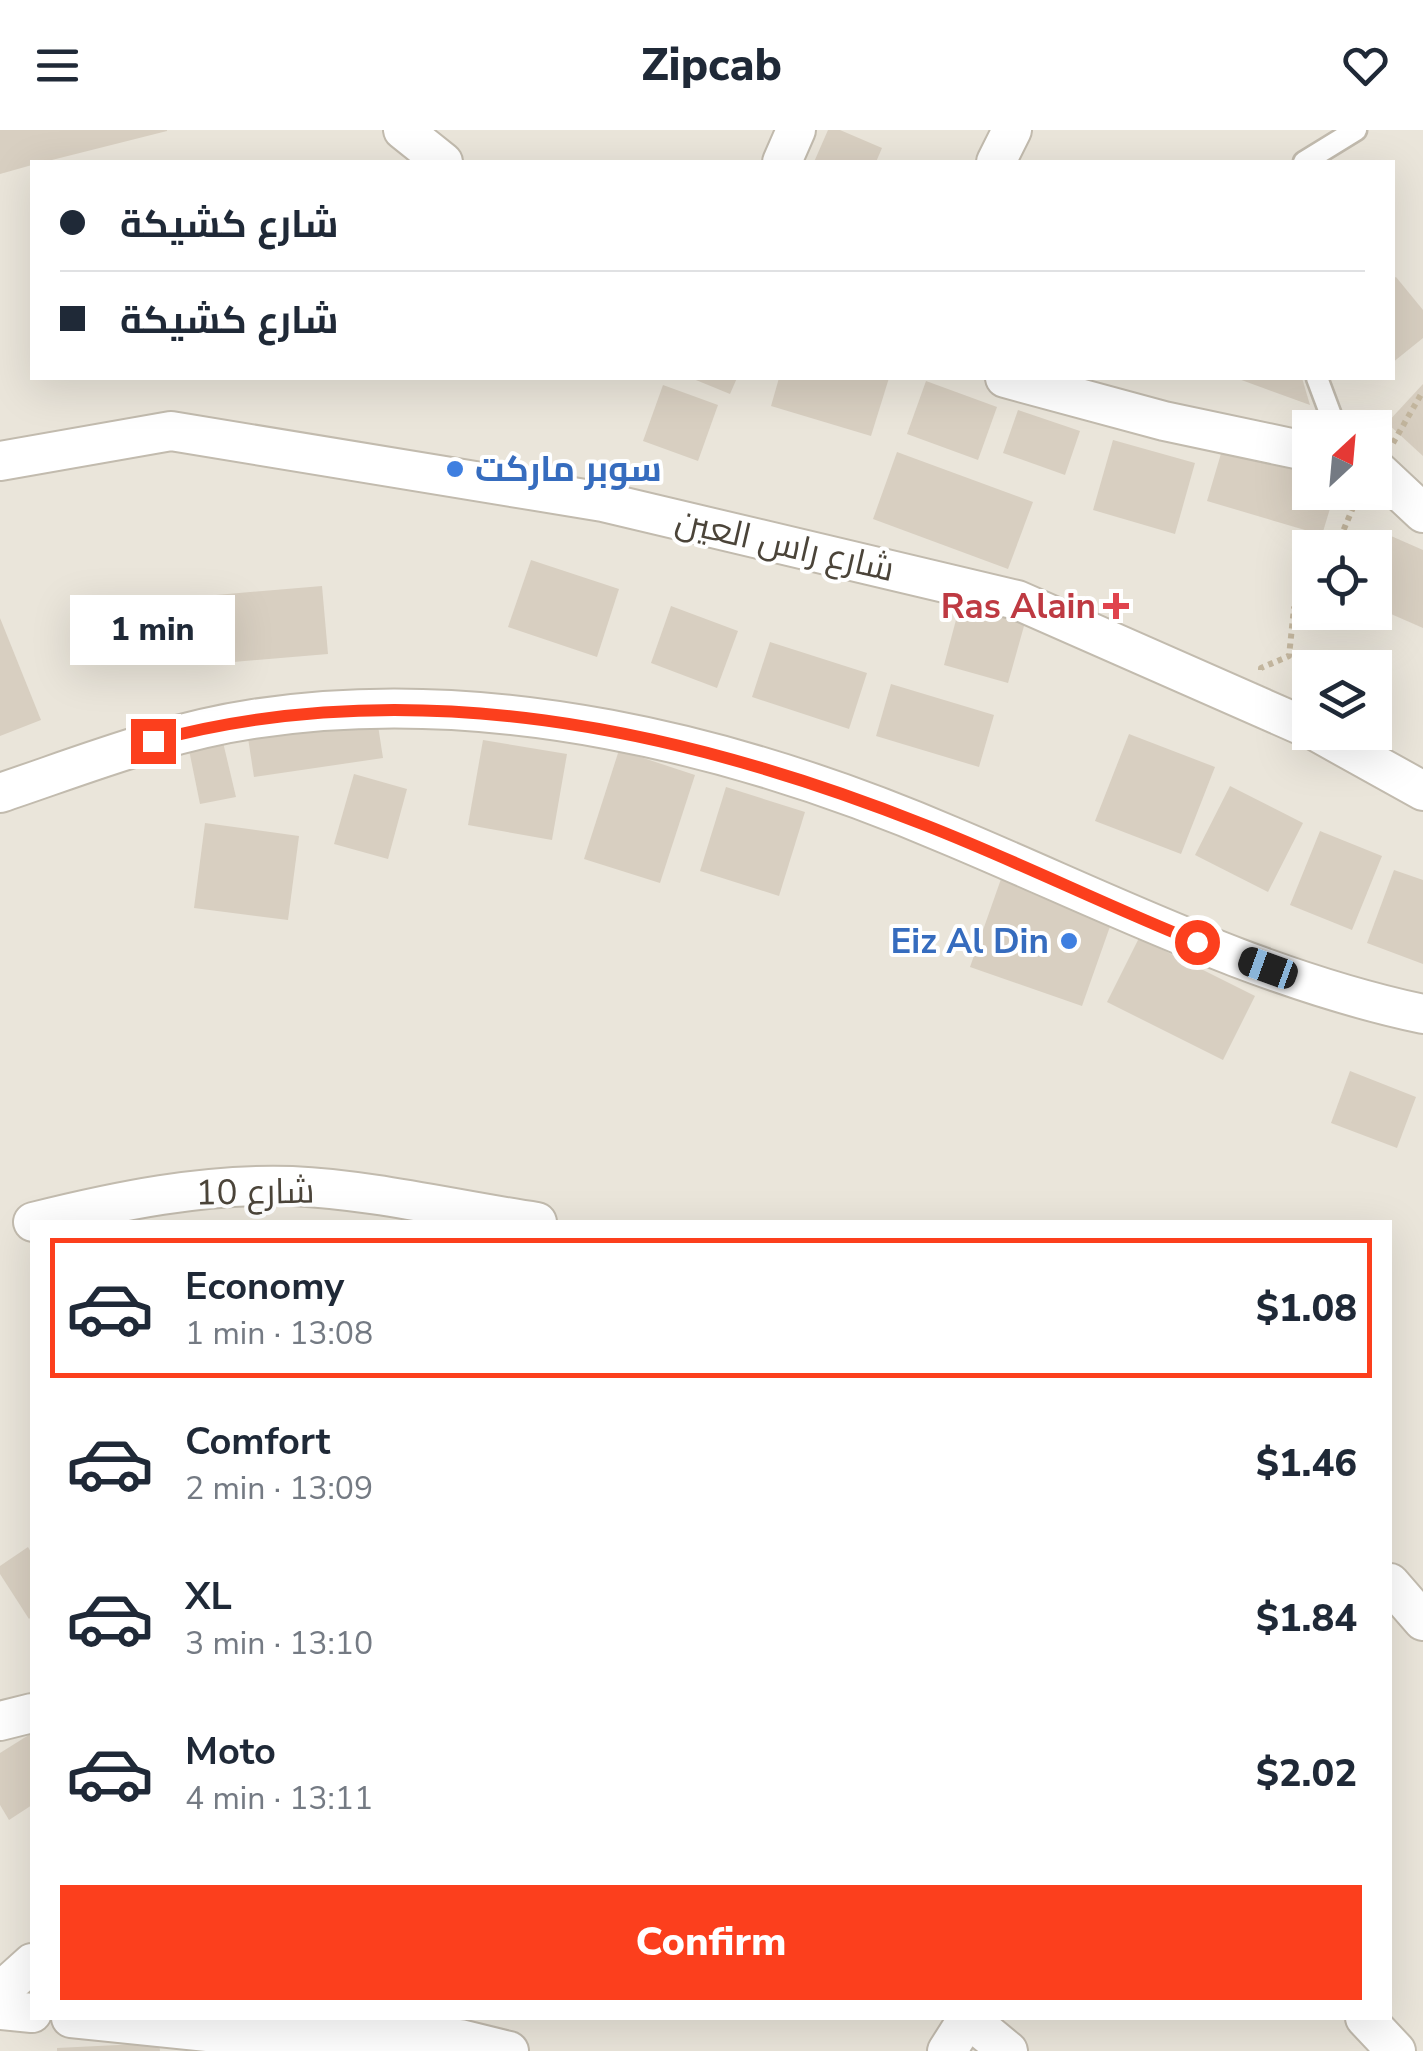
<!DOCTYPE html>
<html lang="en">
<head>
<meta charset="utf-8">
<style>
  body { margin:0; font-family:"Nunito Sans",Cairo,sans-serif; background:#f6f6f7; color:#1f2937; height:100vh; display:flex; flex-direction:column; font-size:38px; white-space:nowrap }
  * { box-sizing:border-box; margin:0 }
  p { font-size:32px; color:#747a83 }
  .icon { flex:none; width:55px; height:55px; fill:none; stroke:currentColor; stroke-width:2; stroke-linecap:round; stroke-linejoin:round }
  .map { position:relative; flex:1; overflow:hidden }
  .panel { position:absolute; left:30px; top:1090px; width:1362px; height:800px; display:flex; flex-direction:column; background:#fff; border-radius:0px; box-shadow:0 10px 40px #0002 }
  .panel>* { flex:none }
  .banner { position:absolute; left:30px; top:30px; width:1365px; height:220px; border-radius:0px; box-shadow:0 10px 40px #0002; display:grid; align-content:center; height:220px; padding:0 30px; background:#fff }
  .needle { width:65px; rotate:26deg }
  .tools { position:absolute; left:1292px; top:280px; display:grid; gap:20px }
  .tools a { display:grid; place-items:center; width:100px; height:100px; border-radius:0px; background:#fff; box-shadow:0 10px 40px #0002; font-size:50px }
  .end { position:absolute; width:45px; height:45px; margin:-22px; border:12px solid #fc3f1d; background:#fff; box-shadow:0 0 0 5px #fff }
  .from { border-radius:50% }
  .bubble { position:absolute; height:70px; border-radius:0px; background:#fff; box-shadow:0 10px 40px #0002; font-size:32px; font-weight:800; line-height:70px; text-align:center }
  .car { position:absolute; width:30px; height:60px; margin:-30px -15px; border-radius:12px; box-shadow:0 0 8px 2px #0007; background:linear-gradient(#222 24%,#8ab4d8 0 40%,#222 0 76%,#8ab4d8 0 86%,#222 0) }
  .banner b { display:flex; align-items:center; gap:35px; height:95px; font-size:38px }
  .banner b+b { border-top:2px solid #e0e1e3 }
  .banner i { width:25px; height:25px; background:#1f2937 }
  ul { padding:18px 0 0; list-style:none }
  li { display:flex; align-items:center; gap:30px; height:140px; margin:0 20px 15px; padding:0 10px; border:5px solid transparent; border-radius:0px }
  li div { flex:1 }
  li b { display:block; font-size:38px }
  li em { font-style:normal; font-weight:800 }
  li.active { border-color:#fc3f1d }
  li>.icon { width:90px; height:90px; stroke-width:1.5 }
  .action { display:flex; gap:20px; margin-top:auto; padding:20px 30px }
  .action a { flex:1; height:115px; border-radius:0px; background:#fc3f1d; color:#fff; font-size:40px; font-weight:800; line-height:115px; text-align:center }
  header { display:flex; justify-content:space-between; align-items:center; height:130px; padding:0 30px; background:#fff; font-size:45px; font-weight:800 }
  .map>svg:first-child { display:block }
  .residential { fill:#eae5da; fill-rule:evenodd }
  .building { fill:#d8cfc1 }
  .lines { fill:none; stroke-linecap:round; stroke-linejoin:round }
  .service-casing { stroke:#c2bbae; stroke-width:25 }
  .minor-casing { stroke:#c2bbae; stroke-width:42 }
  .path { stroke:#c4b79f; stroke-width:6; stroke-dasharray:5 5; stroke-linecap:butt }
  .service { stroke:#fff; stroke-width:20 }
  .minor { stroke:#fff; stroke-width:38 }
  .route { stroke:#fc3f1d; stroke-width:12 }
  .shop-dot { fill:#3f7fe0; stroke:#fff; stroke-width:4 }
  .health-dot { fill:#e0444e; stroke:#fff; stroke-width:4 }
  .labels { text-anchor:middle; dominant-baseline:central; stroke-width:8; stroke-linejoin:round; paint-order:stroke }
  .shop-label { font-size:35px; font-weight:bold; fill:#366cbe; stroke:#fff; text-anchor:start }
  .street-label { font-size:35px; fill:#4b4439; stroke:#fff }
  .health-label { font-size:35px; font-weight:bold; fill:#be3a42; stroke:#fff; text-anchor:end }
</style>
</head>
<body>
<header><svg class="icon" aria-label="menu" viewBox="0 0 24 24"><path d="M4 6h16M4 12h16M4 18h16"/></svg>Zipcab<svg class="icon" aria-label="heart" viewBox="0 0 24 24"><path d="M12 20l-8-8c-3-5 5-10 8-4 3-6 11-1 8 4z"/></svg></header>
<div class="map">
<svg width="1423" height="1921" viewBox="0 0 1423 1921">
  <rect width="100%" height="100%" fill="#f6f3ec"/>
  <path class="residential" d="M0,0H1423V1921H0ZM32,32H1392V248H32ZM1310,298H1375V362H1310ZM1310,418H1375V482H1310ZM1310,538H1375V602H1310ZM32,1092H1390V1888H32Z"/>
  <g class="building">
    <polygon points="0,0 167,0 167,1 44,32 32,32 32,35 0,44"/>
    <polygon points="828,0 840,0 882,18 876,32 814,32"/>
    <polygon points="1396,147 1423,180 1423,208 1392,233 1392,149"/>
    <polygon points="691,248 737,248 730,264"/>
    <polygon points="779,248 889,248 871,306 771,276"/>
    <polygon points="1236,248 1302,248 1310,275"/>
    <polygon points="926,251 997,277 978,330 907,304"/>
    <polygon points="1423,254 1423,326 1387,293"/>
    <polygon points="663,255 718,275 698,331 643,311"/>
    <polygon points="1018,280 1080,301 1065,345 1003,323"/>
    <polygon points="1113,310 1195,333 1175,404 1093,380"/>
    <polygon points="1225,310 1310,335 1310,362 1335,362 1322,405 1207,371"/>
    <polygon points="897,322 1033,372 1008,439 873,389"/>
    <polygon points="1391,406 1423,420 1423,498 1375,477 1375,444"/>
    <polygon points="531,430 619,459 597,527 508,497"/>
    <polygon points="322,456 328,524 222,533 216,465"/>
    <polygon points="961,471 1026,489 1008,553 944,535"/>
    <polygon points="671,476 738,501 717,558 651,533"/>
    <polygon points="0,488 41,590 0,606"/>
    <polygon points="770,512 867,543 849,599 752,567"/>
    <polygon points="891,554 994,585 979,637 876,606"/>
    <polygon points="377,589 383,628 254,647 248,608"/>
    <polygon points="1129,604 1215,637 1181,724 1095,691"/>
    <polygon points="222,608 236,667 200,674 188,615"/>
    <polygon points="483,610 567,624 552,710 468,695"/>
    <polygon points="619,620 695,645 660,753 584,729"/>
    <polygon points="354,644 407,659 388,729 334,714"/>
    <polygon points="1230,656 1303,693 1268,762 1195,725"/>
    <polygon points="726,657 805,682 779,766 700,741"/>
    <polygon points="205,693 299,706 288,790 194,778"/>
    <polygon points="1320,701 1382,726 1352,800 1290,775"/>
    <polygon points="1394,740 1423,750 1423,834 1367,813"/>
    <polygon points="1001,749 1113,788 1082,876 970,837"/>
    <polygon points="1139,808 1255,866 1223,930 1107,872"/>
    <polygon points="1350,941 1416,967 1397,1018 1331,993"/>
    <polygon points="28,1417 32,1424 32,1486 29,1489 0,1444 0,1436"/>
    <polygon points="32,1603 32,1675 9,1690 0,1675 0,1623"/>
    <polygon points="159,1913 160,1921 57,1921 57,1918"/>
  </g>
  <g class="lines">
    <g class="service-casing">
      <g id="service">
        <polyline points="1304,32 1356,0"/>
        <polyline points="1317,248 1332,288 1340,298"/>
      </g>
    </g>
    <g class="minor-casing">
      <g id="minor">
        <polyline points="403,0 443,32"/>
        <polyline points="782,32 796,0"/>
        <polyline points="996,32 1012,0"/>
        <polyline points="1005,248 1164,291 1310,322"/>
        <polyline points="0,331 171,301 603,372 1017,470 1310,599"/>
        <polyline points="1375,338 1423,383"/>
        <polyline points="1317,602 1423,661"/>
        <path d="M0,663C83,635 166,602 253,589C486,553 737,614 951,706C1106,771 1258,849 1423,884"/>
        <path d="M33,1092C117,1071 205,1053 292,1056C374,1060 456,1080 537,1092"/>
        <polyline points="1390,1453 1423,1491"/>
        <polyline points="0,1591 32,1583"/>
        <polyline points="0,1862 32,1833"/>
        <polyline points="0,1880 32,1883"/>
        <polyline points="71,1888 265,1908 460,1909 509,1921"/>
        <polyline points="968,1888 1008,1921"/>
        <polyline points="1365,1888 1396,1921"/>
        <polyline points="947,1921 968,1888"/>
      </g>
    </g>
    <g class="path">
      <polyline points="1393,313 1423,261"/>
      <polyline points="1336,418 1357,368"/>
      <polyline points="1261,540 1261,538 1289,526 1294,478 1310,464"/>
    </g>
    <use href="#service" class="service"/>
    <use href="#minor" class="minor"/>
  </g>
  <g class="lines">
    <path class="route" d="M153,611C412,541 681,598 925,695C1017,731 1105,775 1197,812"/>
  </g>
  <g class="shop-dot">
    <circle cx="455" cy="339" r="10"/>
    <circle cx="1069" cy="811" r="10"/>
  </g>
  <path class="health-dot" d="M1111 461h10v10h10v10h-10v10h-10v-10h-10v-10h10z"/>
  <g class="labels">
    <g class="shop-label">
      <text x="475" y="339">سوبر ماركت</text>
      <text x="1049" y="811" text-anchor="end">Eiz Al Din</text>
    </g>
    <g class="street-label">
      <text transform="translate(785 415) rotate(13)">شارع راس العين</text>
      <text transform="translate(255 1062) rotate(-1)">شارع 10</text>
    </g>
    <g class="health-label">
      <text x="1096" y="476">Ras Alain</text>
    </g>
  </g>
</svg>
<div class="tools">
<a><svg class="needle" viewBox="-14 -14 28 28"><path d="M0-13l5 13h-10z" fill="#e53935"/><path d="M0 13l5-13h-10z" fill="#747a83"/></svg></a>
<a><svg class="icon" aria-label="locate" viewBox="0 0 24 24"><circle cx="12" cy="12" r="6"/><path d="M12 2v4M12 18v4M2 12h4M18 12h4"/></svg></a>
<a><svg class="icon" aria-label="layers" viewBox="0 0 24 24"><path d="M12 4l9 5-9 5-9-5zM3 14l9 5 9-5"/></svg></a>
</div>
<i class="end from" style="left:1197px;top:812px"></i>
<i class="end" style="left:153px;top:611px"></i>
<div class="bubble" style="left:70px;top:465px;width:165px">1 min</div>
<i class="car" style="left:1268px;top:838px;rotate:290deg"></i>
<div class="banner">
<b><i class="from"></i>شارع كشيكة</b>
<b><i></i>شارع كشيكة</b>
</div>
<section class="panel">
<ul>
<li class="active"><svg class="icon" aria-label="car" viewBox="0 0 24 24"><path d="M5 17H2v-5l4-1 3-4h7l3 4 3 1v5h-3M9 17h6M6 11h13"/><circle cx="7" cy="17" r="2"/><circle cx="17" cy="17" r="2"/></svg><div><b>Economy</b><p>1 min · 13:08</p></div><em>$1.08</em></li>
<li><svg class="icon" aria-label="car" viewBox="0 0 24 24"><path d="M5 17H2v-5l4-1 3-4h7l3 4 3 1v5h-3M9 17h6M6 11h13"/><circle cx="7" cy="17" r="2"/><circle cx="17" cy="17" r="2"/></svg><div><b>Comfort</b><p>2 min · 13:09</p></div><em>$1.46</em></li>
<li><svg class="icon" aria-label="car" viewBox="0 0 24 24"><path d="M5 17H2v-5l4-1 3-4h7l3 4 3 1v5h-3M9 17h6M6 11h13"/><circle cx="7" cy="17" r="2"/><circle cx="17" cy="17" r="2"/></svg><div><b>XL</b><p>3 min · 13:10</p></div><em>$1.84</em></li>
<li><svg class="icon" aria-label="car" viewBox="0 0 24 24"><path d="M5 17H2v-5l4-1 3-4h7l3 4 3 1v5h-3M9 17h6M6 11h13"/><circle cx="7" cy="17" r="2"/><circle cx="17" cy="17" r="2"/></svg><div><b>Moto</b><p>4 min · 13:11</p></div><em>$2.02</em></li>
</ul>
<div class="action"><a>Confirm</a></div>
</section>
</div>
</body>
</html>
